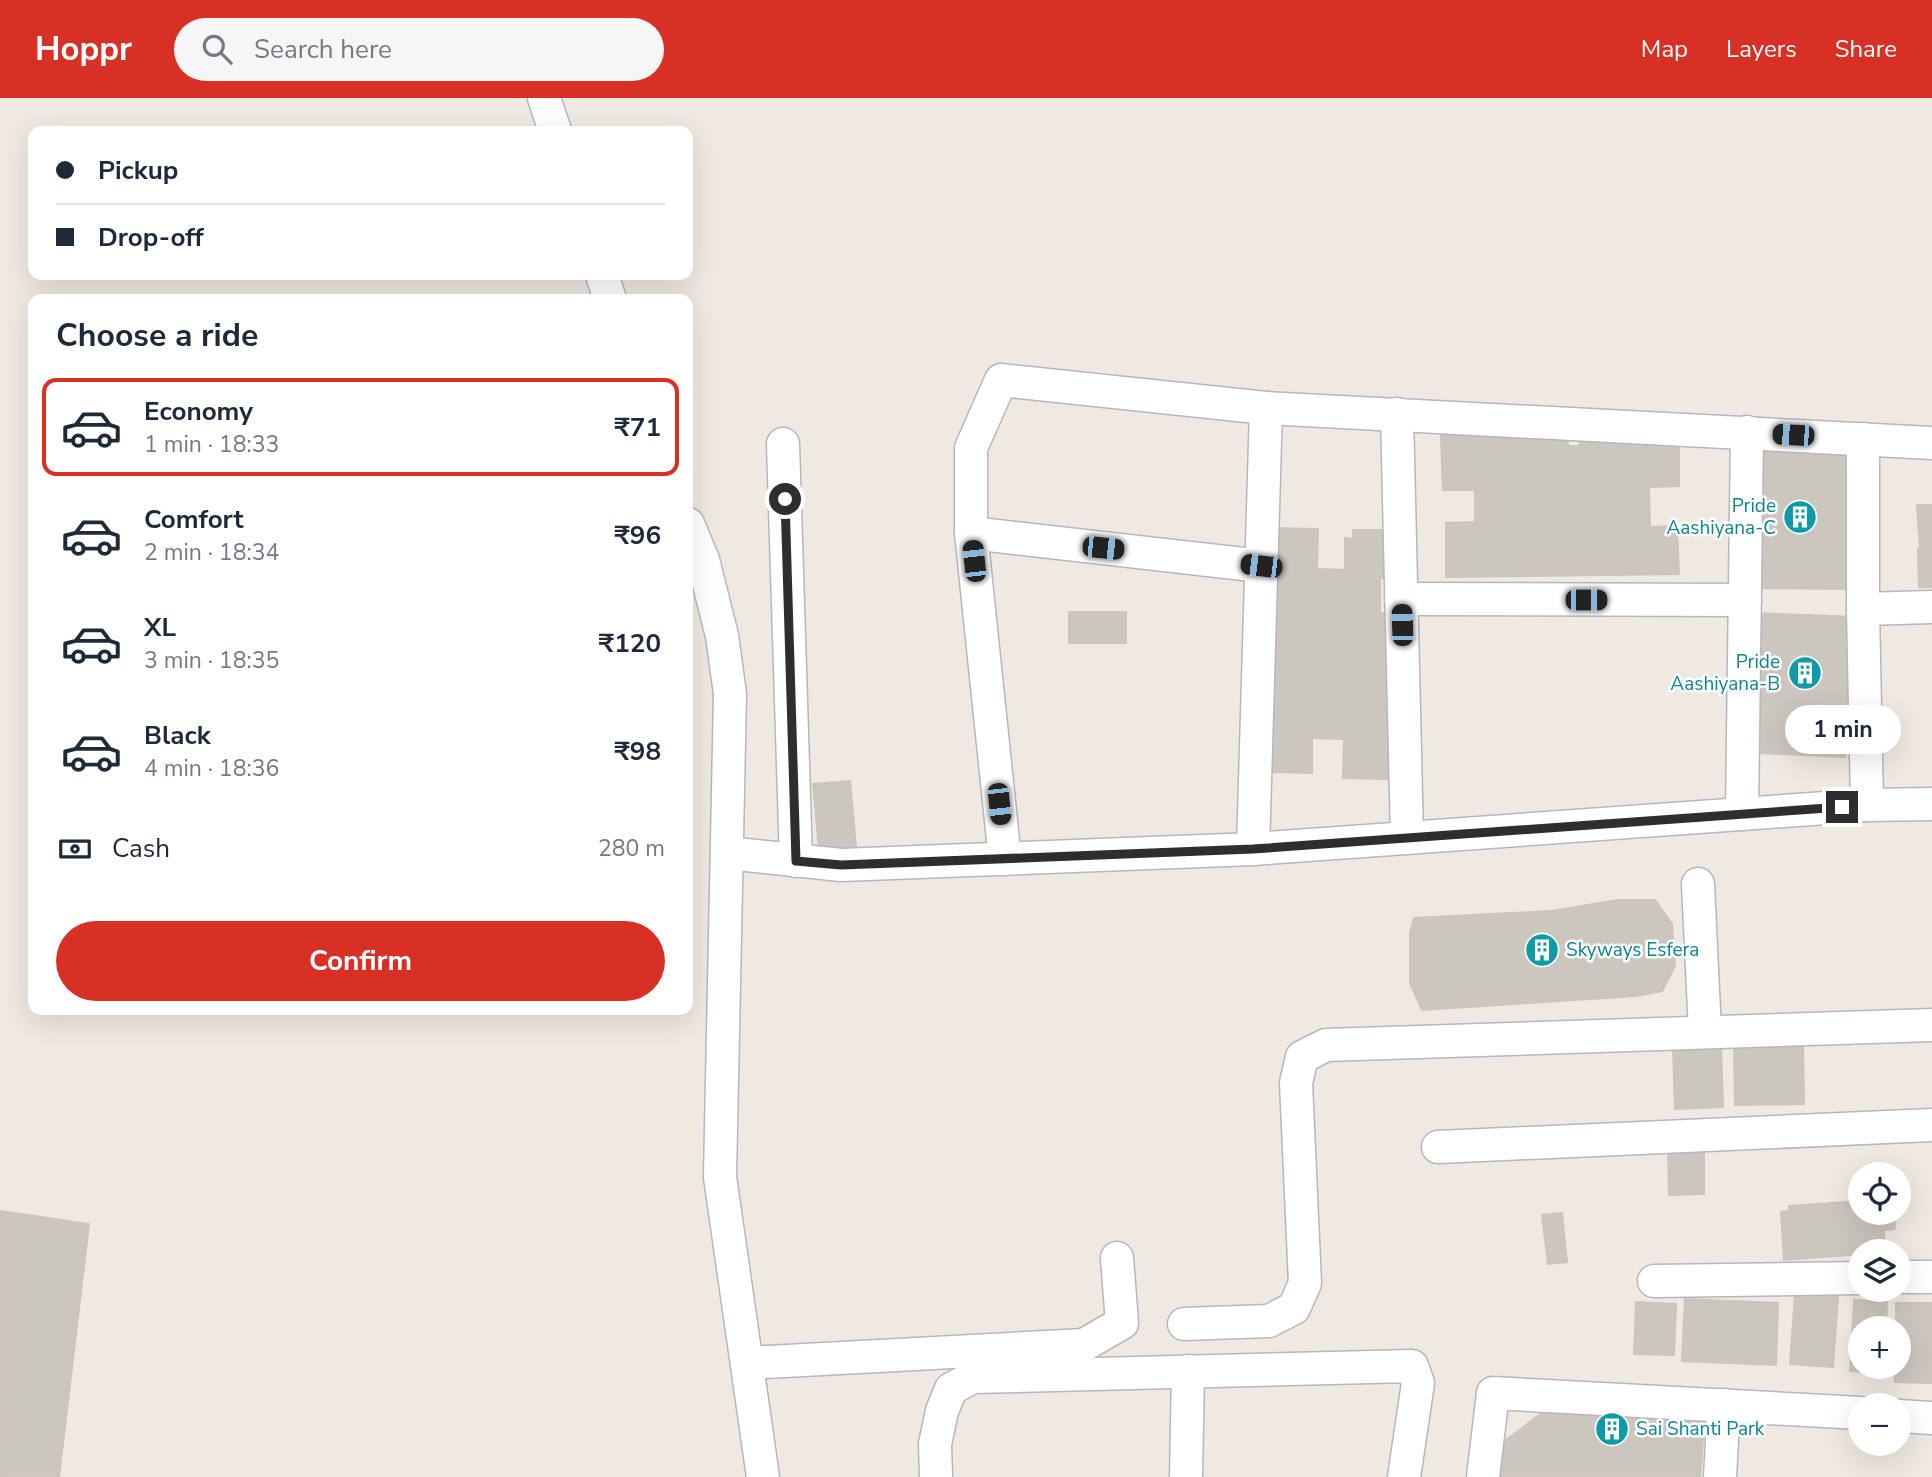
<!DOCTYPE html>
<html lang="en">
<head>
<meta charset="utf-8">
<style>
  body { margin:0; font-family:"Nunito Sans",sans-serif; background:#f6f6f7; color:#1f2937; height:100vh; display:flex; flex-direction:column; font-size:26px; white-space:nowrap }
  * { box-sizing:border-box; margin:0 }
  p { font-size:23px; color:#747a83 }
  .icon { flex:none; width:38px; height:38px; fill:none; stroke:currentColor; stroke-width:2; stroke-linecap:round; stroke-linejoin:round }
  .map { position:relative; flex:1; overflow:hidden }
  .panel { position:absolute; left:28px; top:196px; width:665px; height:721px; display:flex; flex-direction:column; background:#fff; border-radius:14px; box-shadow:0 7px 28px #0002 }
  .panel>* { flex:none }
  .hud { position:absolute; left:28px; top:28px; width:665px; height:154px; border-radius:14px; box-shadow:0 7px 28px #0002; display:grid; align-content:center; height:154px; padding:0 28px; background:#fff }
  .controls { position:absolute; left:1848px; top:1064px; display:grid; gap:14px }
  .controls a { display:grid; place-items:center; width:63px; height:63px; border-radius:50%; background:#fff; box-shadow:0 7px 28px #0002; font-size:35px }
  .end { position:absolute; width:32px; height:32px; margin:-16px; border:9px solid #2e2e2e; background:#fff; box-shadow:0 0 0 4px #fff }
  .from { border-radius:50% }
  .bubble { position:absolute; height:49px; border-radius:24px; background:#fff; box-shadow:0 7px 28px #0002; font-size:23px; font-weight:700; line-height:49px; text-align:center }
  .car { position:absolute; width:21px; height:42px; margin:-21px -10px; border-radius:9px; box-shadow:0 0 5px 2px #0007; background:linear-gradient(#222 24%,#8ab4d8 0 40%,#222 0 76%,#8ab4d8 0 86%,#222 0) }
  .hud b { display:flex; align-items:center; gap:24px; height:66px; font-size:26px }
  .hud b+b { border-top:2px solid #e0e1e3 }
  .hud i { width:18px; height:18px; background:#1f2937 }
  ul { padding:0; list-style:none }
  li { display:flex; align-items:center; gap:21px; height:98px; margin:0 14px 10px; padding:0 14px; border:4px solid transparent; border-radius:14px }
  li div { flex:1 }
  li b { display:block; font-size:26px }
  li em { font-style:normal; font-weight:700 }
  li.current { border-color:#d93025 }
  li>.icon { width:63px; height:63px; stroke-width:1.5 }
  h2 { padding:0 28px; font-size:32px; line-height:84px }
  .pay { display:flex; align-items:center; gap:18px; height:77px; padding:0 28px; font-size:26px }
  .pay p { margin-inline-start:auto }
  .button { display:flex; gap:14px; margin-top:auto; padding:14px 28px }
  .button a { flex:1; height:80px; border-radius:42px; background:#d93025; color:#fff; font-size:28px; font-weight:700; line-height:80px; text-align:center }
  header { display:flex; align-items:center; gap:42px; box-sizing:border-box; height:98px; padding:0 35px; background:#d93025; color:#fff }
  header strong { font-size:33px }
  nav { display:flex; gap:38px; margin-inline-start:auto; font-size:24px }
  .search { width:490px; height:63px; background:#f6f6f7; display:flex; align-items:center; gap:18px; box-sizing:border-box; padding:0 24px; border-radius:38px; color:#747a83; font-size:26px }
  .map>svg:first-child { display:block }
  .building { fill:#cbc7bf; stroke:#cbc5ba; stroke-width:2; fill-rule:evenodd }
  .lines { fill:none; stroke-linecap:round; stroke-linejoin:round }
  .minor-casing { stroke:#b4b7c1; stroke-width:35 }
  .minor { stroke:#fff; stroke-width:32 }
  .route { stroke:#2e2e2e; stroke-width:9 }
  .labels { text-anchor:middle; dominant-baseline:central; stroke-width:5; stroke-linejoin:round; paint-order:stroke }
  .culture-label { font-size:19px; fill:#0d838f; stroke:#fff; text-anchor:end }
</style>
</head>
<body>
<header>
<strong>Hoppr</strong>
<div class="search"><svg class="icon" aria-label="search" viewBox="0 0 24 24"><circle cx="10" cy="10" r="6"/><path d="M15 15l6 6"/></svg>Search here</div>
<nav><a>Map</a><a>Layers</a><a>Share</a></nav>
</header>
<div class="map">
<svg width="1932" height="1379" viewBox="0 0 1932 1379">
  <rect width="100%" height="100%" fill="#efe9e1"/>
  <g class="building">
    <polygon points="1580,336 1679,340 1679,388 1649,389 1650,429 1677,428 1679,476 1446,479 1446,425 1475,424 1475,392 1443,392 1441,338 1567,337 1568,348 1580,348"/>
    <polygon points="1748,347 1846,354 1846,368 1852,368 1852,469 1847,469 1847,491 1748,490"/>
    <polygon points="1917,407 1932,407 1932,489 1919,489 1918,451 1920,451"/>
    <polygon points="1271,430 1318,431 1317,471 1345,472 1345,440 1353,441 1353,432 1386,432 1393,480 1380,480 1380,515 1393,516 1390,681 1343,680 1344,641 1312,640 1312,675 1268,674"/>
    <rect x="1069" y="514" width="57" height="31"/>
    <path d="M1751,515L1857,519L1858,648H1845V659L1760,655L1761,646L1747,645ZM1793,619L1822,620V646L1792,645Z"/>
    <polygon points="850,683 856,749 819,752 813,686"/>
    <polygon points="1618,802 1655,802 1672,826 1675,868 1662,893 1636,898 1422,912 1410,885 1410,835 1414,820 1551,813"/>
    <polygon points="1803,946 1804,1006 1735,1007 1734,947"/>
    <polygon points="1721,948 1723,1009 1675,1011 1673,950"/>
    <polygon points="1704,1046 1704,1096 1669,1097 1668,1047"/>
    <polygon points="1860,1103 1860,1115 1894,1115 1895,1131 1884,1132 1885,1153 1860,1153 1860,1156 1784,1162 1781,1114 1789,1113 1789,1108"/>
    <polygon points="1,1113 89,1126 59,1379 0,1379"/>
    <polygon points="1562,1115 1567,1164 1548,1166 1542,1117"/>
    <polygon points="1795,1196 1838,1199 1833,1269 1790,1266"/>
    <polygon points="1685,1201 1778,1205 1776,1267 1682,1263"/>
    <polygon points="1854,1202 1887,1204 1886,1230 1860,1230 1860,1269 1883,1269 1883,1275 1850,1273"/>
    <polygon points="1636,1204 1676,1206 1674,1257 1634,1256"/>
    <polygon points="1896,1205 1932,1205 1932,1285 1895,1284 1895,1269 1899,1269 1899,1230 1896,1230"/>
    <polygon points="1559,1302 1705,1315 1700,1379 1496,1379 1498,1348"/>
  </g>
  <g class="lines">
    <g class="minor-casing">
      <g id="minor">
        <polyline points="544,0 555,33"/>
        <polyline points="602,177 610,201"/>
        <polyline points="1266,310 1932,345"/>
        <polyline points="1397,316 1407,740"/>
        <polyline points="1863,341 1863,511"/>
        <polyline points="783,346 796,763"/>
        <polyline points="688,426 703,462 722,538 730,596 720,1079 763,1379"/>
        <polyline points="971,435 1261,468"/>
        <polyline points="1401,501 1745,502"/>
        <polyline points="1867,707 1863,511 1932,509"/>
        <polyline points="1742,716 1747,334"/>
        <polyline points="727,755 841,767 1253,751 1867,707 1932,706"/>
        <polyline points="1005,761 971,435 971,350 1001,282 1266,310 1253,751"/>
        <polyline points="1698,786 1705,934"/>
        <polyline points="1438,1049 1932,1027"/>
        <polyline points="1899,1179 1932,1179"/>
        <polyline points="1654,1183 1860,1180"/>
        <polyline points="1184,1226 1269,1223 1294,1210 1305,1185 1296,985 1302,959 1326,947 1932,927"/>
        <polyline points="747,1265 1084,1247 1122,1225 1117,1160"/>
        <polyline points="1899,1318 1932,1320"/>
        <polyline points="936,1379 935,1346 942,1313 951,1291 973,1279 1412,1268 1418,1285 1404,1379"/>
        <polyline points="1186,1379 1188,1273"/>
        <polyline points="1483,1379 1493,1295 1860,1315"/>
        <polyline points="1720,1379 1724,1307"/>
      </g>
    </g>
    <use href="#minor" class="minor"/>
  </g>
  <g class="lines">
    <polyline class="route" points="785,401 796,763 841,767 1253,751 1842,709"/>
  </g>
  <defs>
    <g id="building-disc" transform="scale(1.75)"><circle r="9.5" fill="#0f9aa8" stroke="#fff"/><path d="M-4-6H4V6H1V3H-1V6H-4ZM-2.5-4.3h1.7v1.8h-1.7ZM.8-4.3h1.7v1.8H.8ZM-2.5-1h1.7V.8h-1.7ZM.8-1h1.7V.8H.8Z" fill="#fff"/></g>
  </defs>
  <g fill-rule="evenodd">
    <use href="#building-disc" x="1800" y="419"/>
    <use href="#building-disc" x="1805" y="575"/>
    <use href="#building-disc" x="1542" y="852"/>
    <use href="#building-disc" x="1612" y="1331"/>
  </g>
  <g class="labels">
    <g class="culture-label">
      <text x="1776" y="408">Pride<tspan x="1776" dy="22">Aashiyana-C</tspan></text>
      <text x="1780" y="564">Pride<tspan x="1780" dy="22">Aashiyana-B</tspan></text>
      <text x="1566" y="852" text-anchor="start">Skyways Esfera</text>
      <text x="1636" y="1331" text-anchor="start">Sai Shanti Park</text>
    </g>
  </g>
</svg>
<div class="controls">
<a><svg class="icon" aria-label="locate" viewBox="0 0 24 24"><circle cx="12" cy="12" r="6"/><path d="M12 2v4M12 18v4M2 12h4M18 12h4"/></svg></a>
<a><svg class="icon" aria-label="layers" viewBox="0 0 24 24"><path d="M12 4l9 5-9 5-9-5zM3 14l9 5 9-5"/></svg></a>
<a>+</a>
<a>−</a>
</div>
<i class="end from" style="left:785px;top:401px"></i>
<i class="end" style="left:1842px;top:709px"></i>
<div class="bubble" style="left:1785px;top:607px;width:116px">1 min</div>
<i class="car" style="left:1793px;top:337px;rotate:273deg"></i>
<i class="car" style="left:1103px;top:450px;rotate:96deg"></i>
<i class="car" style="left:974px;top:463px;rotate:354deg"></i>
<i class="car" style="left:1261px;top:468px;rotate:277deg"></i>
<i class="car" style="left:1586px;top:502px;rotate:90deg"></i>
<i class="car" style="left:1402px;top:527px;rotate:358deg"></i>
<i class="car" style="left:999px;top:706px;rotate:174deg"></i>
<div class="hud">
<b><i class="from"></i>Pickup</b>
<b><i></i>Drop-off</b>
</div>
<section class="panel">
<h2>Choose a ride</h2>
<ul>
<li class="current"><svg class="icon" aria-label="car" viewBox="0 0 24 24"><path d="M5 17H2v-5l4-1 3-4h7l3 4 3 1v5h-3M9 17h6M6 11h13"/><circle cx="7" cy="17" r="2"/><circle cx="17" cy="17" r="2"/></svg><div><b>Economy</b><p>1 min · 18:33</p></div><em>₹71</em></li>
<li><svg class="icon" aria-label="car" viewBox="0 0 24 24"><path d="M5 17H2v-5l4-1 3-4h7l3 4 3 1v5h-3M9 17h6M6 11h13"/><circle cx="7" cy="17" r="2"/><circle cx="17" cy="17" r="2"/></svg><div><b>Comfort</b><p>2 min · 18:34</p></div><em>₹96</em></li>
<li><svg class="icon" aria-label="car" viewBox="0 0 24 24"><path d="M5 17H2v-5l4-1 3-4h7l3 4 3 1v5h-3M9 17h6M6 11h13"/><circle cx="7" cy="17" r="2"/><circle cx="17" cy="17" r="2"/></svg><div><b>XL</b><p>3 min · 18:35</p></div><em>₹120</em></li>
<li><svg class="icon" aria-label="car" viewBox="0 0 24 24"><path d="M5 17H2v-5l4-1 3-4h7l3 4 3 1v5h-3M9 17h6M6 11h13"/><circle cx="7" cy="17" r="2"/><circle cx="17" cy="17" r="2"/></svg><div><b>Black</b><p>4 min · 18:36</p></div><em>₹98</em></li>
</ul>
<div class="pay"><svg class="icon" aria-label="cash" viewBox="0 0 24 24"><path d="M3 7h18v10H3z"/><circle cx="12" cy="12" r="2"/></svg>Cash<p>280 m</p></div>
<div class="button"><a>Confirm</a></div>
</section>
</div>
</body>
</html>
